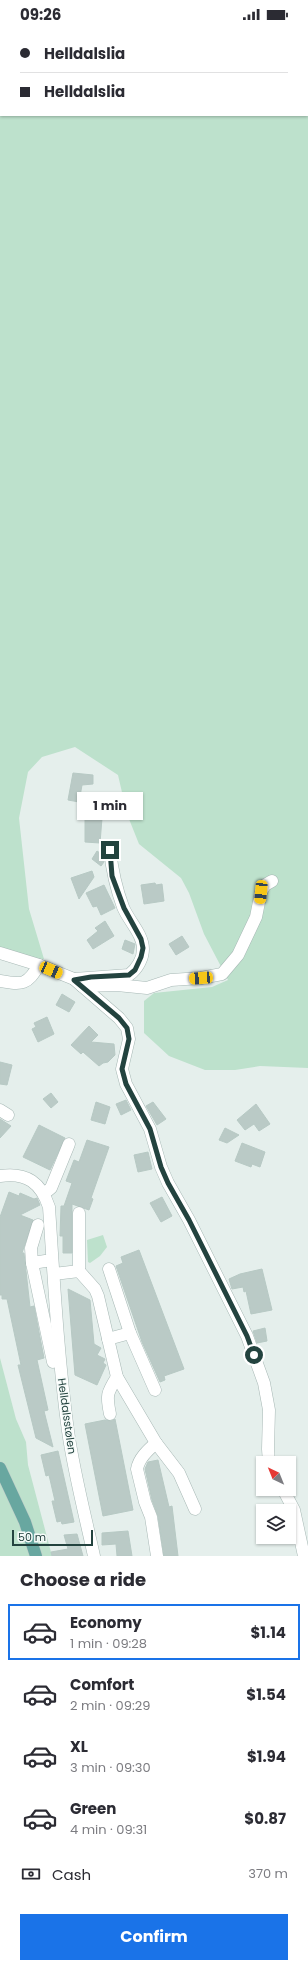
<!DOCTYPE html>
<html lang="en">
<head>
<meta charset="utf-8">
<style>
  body { margin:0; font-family:Poppins,sans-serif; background:#f2f2f3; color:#2b2b33; height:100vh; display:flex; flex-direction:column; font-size:15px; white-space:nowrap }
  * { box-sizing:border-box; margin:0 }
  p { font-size:13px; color:#7c7c81 }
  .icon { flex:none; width:22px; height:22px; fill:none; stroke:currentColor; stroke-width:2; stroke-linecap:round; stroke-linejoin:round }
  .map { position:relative; height:1528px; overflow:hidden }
  .sheet { display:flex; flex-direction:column; background:#fff; flex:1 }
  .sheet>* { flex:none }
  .banner { position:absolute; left:0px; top:0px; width:308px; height:88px; box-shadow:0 1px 3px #0004; display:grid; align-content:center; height:88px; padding:0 20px; background:#fff }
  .needle { width:26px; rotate:317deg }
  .tools { position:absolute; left:256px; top:1428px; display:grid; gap:8px }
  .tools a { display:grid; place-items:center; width:40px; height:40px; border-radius:0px; background:#fff; box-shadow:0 1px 3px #0004; font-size:20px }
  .scale { position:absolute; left:12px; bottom:10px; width:81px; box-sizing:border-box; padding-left:4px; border:2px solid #23433f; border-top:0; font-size:11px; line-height:14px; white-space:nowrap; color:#23433f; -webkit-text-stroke:3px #f6fbf9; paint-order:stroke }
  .end { position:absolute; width:18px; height:18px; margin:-9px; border:5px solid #23433f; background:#fff; box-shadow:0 0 0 2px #fff }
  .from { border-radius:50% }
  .bubble { position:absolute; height:28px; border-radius:0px; background:#fff; box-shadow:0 1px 3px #0004; font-size:13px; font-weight:700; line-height:28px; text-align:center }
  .car { position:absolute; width:12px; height:24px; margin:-12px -6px; border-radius:5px; box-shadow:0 0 3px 1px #0007; background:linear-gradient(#f5c518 24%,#345 0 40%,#f5c518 0 76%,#345 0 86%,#f5c518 0) }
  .banner b { display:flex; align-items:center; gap:14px; height:38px; font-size:15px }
  .banner b+b { border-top:1px solid #e1e1e2 }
  .banner i { width:10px; height:10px; background:#2b2b33 }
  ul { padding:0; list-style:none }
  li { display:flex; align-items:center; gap:12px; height:56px; margin:0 8px 6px; padding:0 12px; border:2px solid transparent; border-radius:0px }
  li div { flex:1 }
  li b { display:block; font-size:15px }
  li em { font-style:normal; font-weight:700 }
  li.selected { border-color:#1a73e8 }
  li>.icon { width:36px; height:36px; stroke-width:1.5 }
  h2 { padding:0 20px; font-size:18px; line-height:48px }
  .pay { display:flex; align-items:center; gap:10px; height:44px; padding:0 20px; font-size:15px }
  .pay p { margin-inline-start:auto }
  .cta { display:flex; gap:8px; margin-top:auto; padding:8px 20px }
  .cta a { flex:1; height:46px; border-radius:0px; background:#1a73e8; color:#fff; font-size:16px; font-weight:700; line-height:46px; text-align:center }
  .status { display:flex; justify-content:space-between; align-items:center; height:28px; padding:0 20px; background:#fff; direction:ltr }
  .status svg { height:11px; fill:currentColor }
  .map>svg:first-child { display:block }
  .green { fill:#bde1cc; fill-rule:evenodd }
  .building { fill:#bacac6; stroke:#b7c9c4 }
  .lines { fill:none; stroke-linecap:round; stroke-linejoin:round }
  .minor-casing { stroke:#a7b8b5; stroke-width:13 }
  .major-casing { stroke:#c1cac9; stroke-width:13 }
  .minor { stroke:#fff; stroke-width:12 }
  .major { stroke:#68a7a0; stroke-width:12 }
  .route { stroke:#23433f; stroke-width:5 }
  .labels { text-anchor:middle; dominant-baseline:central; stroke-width:3; stroke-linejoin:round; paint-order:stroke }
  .street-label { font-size:11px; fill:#23433f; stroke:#f6fbf9 }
</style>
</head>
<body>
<div class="status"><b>09:26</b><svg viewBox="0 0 49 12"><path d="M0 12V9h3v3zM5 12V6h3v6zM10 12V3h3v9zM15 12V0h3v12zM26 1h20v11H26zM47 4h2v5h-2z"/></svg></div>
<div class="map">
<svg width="308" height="1528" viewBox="0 0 308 1528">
  <rect width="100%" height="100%" fill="#e5efec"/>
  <g class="green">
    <path d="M0,0H308V1040L260,1038L235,1042H205L169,1028L144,1005V973L154,965L212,959L228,952L204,906L189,865L181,850L139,816L127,786L118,747L75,719L42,729L28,744L19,790L29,881L44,931L26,930L0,920ZM1,1H307V87H1Z"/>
    <polygon points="103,1207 107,1219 100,1228 90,1235 88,1234 87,1212"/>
    <polygon points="0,1330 16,1391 26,1414 28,1437 52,1528 0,1528"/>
  </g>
  <g class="building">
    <polygon points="73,745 93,747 93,756 82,757 79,774 68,772"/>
    <polygon points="85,788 100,788 102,790 100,815 85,814"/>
    <polygon points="97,823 103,827 104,834 101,838 92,831"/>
    <polygon points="92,843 94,849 79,871 71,850"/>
    <polygon points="155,855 156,857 162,856 164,873 144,876 141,857"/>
    <polygon points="104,857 115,880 101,887 97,878 93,879 86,865"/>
    <polygon points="105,893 114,908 93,921 87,912 98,903 95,900"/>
    <polygon points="182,908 189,919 176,927 169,916"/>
    <polygon points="125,912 135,916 133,926 122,921"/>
    <polygon points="62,966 75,974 69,984 56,977"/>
    <polygon points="47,989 54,1006 38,1014 32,1001 36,999 34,995"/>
    <polygon points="89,998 98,1007 91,1014 114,1016 115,1027 108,1034 103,1035 99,1038 83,1024 81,1026 71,1017"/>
    <polygon points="0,1034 12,1037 7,1057 0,1056"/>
    <polygon points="51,1065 58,1074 51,1080 43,1071"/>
    <polygon points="126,1072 131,1082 121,1087 116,1076"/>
    <polygon points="96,1074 110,1079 105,1096 91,1092"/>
    <polygon points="153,1074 166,1091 157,1097 146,1078"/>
    <polygon points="256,1076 270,1096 259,1103 254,1096 245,1102 237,1092"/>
    <polygon points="0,1091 11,1098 0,1110"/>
    <polygon points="39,1097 65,1110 50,1142 23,1129"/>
    <polygon points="225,1100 239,1107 227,1115 219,1112"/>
    <polygon points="87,1112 109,1119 91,1170 93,1171 89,1182 72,1176 72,1225 63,1225 63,1208 60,1208 61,1178 64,1178 72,1155 66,1153 74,1132 79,1134"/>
    <polygon points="242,1115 265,1124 260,1139 252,1136 251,1139 235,1133"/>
    <polygon points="148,1124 152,1141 138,1144 134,1127"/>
    <polygon points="9,1164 19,1168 20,1165 34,1171 37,1170 40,1177 20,1187 33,1192 22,1225 24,1225 30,1279 34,1278 44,1330 37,1332 48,1382 44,1383 53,1419 36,1410 18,1337 21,1337 7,1271 2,1271 2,1267 0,1267 0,1189"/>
    <polygon points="162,1169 172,1188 161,1194 150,1175"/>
    <polygon points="139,1222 184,1341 164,1348 165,1352 160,1354 142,1314 116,1238 123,1235 121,1229"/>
    <polygon points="262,1241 272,1282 251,1286 246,1263 244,1264 243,1259 232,1261 229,1251 240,1246"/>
    <polygon points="68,1261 90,1272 94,1316 101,1320 97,1327 105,1331 103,1335 106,1337 97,1357 75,1347"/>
    <polygon points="265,1300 267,1313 257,1315 253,1303"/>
    <polygon points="115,1391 133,1482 103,1488 85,1396 105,1392 111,1393"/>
    <polygon points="58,1423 74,1494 62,1496 61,1493 57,1494 52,1473 55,1473 49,1447 46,1448 41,1427"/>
    <polygon points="158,1432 169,1479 172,1478 178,1528 164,1528 158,1488 152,1472 145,1441 148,1434"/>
    <polygon points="128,1503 132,1528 117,1528 116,1516 102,1517 102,1505"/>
    <polygon points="77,1506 83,1528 52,1528 51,1524 68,1521 64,1507"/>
  </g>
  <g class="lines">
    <g class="minor-casing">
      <g id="minor">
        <polyline points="0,925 39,937 74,951 119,990 127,1000 129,1011 122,1041 126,1056 150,1101 161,1139 168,1155 189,1192 247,1308 264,1355 269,1382 268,1421 269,1435"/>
        <path d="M74,951L129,947C137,941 143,931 143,921C143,906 128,892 123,879C116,860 112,842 110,822"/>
        <path d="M0,953C23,957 27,957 39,937"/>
        <polyline points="82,958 117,957 147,960 171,952 201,950 222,946 238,927 256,889 261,864 265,857 272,853"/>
        <polyline points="0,1082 8,1087"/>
        <path d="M0,1148C27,1144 41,1155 49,1179C54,1254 58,1329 68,1403C74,1445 85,1487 94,1528"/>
        <polyline points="45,1165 51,1160 69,1116"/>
        <polyline points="79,1185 79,1243"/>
        <polyline points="38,1197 31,1220 32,1235 52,1232"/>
        <polyline points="32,1235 53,1334"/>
        <polyline points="109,1241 130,1305 155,1362"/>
        <polyline points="54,1246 79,1243 95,1261 98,1268 117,1349 156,1415 179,1445 195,1481"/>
        <polyline points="108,1311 130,1305"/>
        <path d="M110,1386C106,1367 107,1365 117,1349"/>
        <path d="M156,1415C148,1422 139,1430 137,1441L145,1474L151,1489L157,1528"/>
        <polyline points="283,1461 294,1482 304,1528"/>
      </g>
    </g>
    <g class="major-casing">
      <polyline id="major" points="0,1440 25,1494 36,1528"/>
    </g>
    <use href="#minor" class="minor"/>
    <use href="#major" class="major"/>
  </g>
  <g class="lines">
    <polyline class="route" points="110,822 112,848 124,880 141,911 143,920 141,929 135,942 129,947 91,949 74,952 119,990 127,1000 129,1011 122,1041 126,1056 150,1101 161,1139 168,1155 189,1192 247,1308 254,1327"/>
  </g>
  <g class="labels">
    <g class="street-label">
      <text transform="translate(67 1388) rotate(82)">Helldalsstølen</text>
    </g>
  </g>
</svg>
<div class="tools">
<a><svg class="needle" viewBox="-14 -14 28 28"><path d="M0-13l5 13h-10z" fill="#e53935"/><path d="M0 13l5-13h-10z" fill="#7c7c81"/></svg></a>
<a><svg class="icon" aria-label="layers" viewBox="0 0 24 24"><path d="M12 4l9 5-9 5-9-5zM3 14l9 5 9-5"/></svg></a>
</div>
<div class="scale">50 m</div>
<i class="end from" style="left:254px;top:1327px"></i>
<i class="end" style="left:110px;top:822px"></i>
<div class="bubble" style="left:77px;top:764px;width:66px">1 min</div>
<i class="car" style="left:261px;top:864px;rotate:186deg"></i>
<i class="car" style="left:51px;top:942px;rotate:113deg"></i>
<i class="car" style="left:201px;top:950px;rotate:266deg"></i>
<div class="banner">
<b><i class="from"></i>Helldalslia</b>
<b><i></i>Helldalslia</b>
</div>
</div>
<section class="sheet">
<h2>Choose a ride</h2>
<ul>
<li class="selected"><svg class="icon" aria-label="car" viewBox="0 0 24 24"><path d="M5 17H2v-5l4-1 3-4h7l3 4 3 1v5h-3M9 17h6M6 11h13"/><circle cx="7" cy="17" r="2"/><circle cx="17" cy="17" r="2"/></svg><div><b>Economy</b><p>1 min · 09:28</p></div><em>$1.14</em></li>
<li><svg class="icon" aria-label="car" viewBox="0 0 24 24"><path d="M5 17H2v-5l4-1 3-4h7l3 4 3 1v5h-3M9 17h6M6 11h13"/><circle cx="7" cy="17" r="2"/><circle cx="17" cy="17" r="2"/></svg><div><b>Comfort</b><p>2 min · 09:29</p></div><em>$1.54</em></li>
<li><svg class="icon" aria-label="car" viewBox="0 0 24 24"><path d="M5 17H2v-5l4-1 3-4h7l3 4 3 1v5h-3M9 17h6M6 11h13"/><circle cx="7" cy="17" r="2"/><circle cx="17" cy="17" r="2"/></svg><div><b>XL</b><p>3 min · 09:30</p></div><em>$1.94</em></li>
<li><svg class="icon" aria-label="car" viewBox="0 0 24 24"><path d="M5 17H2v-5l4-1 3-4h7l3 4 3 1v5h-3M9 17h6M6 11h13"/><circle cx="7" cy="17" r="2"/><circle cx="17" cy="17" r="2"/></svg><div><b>Green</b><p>4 min · 09:31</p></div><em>$0.87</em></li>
</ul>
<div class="pay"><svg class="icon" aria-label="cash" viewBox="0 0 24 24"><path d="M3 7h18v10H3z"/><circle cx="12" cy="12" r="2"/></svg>Cash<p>370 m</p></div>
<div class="cta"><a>Confirm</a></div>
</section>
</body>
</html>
